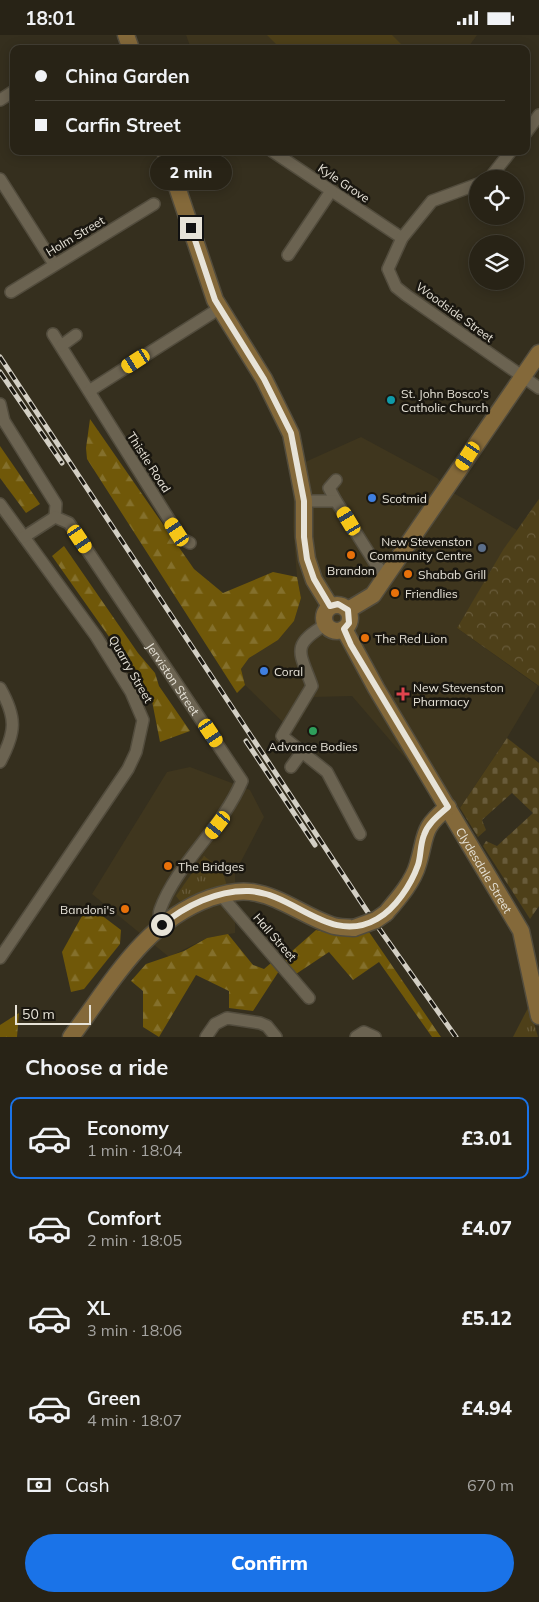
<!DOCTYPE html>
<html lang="en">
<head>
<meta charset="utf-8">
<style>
  body { margin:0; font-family:Mulish,sans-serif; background:#302b1f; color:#f1f3f6; height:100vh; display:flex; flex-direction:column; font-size:19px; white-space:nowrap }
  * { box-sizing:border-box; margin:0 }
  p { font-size:16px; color:#a5a4a1 }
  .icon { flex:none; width:28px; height:28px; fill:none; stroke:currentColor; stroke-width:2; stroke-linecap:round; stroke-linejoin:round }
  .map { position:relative; height:1002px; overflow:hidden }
  .sheet { display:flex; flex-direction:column; background:#282316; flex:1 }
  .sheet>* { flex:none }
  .banner { position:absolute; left:10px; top:10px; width:520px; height:110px; border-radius:10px; box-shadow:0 2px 12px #0003,0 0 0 1px #444035; display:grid; align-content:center; height:110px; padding:0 25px; background:#282316 }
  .tools { position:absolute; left:469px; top:135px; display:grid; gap:10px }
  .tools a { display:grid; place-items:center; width:55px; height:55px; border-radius:50%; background:#282316; box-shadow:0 2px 12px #0003,0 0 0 1px #444035; font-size:25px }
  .scale { position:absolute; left:15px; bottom:12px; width:76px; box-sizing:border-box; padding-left:5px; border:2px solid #e7e3d8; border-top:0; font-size:14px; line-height:18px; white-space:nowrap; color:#e7e3d8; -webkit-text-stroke:4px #1a1710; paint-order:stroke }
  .end { position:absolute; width:22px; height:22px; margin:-11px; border:6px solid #e7e3d8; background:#111; box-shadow:0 0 0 2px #111 }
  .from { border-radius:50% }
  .bubble { position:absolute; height:35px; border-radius:18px; background:#282316; box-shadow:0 2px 12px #0003,0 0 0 1px #444035; font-size:16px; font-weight:800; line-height:35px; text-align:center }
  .car { position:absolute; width:15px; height:30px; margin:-15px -8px; border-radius:6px; box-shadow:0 0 4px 1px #0007; background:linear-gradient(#f5c518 24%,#345 0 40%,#f5c518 0 76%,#345 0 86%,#f5c518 0) }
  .banner b { display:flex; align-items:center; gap:18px; height:48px; font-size:19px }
  .banner b+b { border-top:1px solid #444035 }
  .banner i { width:12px; height:12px; background:#f1f3f6 }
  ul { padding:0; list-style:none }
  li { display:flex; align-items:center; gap:15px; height:82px; margin:0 10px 8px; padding:0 15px; border:2px solid transparent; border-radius:10px }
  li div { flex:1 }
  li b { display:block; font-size:19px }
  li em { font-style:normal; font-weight:800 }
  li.selected { border-color:#1a73e8 }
  li>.icon { width:45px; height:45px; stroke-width:1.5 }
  h2 { padding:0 25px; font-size:22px; line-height:60px }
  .pay { display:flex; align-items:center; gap:12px; height:55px; padding:0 25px; font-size:19px }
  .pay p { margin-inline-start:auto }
  .cta { display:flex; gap:10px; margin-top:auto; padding:10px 25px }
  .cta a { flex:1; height:58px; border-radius:30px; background:#1a73e8; color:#fff; font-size:20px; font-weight:800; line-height:58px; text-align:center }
  .status { display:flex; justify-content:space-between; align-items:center; height:35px; padding:0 25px; background:#282316; direction:ltr }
  .status svg { height:14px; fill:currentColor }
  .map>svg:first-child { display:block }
  .built { fill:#3f361e }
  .grass { fill:url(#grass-tufts) }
  .forest { fill:url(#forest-firs) }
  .cemetery { fill:url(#cemetery-stones) }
  .park { fill:url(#park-crowns) }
  .garden { fill:#4e4019 }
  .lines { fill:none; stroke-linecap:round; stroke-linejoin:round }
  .street-casing { stroke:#524c3d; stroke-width:14 }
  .secondary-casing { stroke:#524c3d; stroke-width:19 }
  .street { stroke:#6b6351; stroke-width:11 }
  .secondary { stroke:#84693a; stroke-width:16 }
  .rail-casing { stroke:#d3cfc4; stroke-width:5 }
  .rail { stroke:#1a1710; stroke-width:3; stroke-dasharray:9; stroke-linecap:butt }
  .secondary-bridge-casing { stroke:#524c3d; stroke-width:19; stroke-linecap:butt }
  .secondary-bridge { stroke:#84693a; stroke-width:16 }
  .route { stroke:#e7e3d8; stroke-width:6 }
  .culture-dot { fill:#0f9aa8; stroke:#1a1710; stroke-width:2 }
  .shop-dot { fill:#3f7fe0; stroke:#1a1710; stroke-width:2 }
  .service-dot { fill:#5c6f8a; stroke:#1a1710; stroke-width:2 }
  .food-dot { fill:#e8710a; stroke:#1a1710; stroke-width:2 }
  .health-dot { fill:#e0444e; stroke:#1a1710; stroke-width:2 }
  .leisure-dot { fill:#2e9e5b; stroke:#1a1710; stroke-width:2 }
  .labels { text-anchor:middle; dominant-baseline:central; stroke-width:5; stroke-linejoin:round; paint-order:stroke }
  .street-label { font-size:12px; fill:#e7e3d8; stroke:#1a1710 }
  .poi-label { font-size:12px; fill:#e7e3d8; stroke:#1a1710; text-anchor:start }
</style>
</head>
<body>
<div class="status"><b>18:01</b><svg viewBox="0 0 49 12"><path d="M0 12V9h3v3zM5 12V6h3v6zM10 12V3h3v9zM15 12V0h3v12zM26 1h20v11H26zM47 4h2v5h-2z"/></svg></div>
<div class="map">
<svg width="539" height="1002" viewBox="0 0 539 1002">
  <defs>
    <pattern id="grass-tufts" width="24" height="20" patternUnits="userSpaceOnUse" patternTransform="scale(1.25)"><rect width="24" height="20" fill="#4e4019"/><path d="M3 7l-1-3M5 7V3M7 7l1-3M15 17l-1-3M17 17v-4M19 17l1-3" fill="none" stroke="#685b3a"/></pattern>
    <pattern id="forest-firs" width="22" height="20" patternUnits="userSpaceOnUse" patternTransform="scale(1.25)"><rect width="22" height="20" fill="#705809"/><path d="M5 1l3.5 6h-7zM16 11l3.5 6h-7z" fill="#84702c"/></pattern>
    <pattern id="cemetery-stones" width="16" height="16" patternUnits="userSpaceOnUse" patternTransform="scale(1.25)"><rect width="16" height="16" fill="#4e4019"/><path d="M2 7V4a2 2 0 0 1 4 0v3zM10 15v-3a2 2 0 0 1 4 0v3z" fill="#685b3a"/></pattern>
    <pattern id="park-crowns" width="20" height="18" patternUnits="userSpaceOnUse" patternTransform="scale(1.25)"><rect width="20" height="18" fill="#4e4019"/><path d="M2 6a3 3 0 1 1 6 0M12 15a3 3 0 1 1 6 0" fill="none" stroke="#685b3a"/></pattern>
  </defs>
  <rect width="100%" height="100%" fill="#352f1e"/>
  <g class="built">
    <polygon points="186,0 477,0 467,14 193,14 190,11"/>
    <polygon points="361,402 437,443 450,456 517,495 457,593 538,651 507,703 460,773 451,776 352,661 314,662 293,697 245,650 241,634 249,623 278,605 294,586 301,563 297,542 293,492 294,432"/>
    <polygon points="190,732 250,755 264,782 235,838 235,898 207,903 169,922 92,859 167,737"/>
  </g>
  <g class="grass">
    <polygon points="204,821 222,835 227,851 180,866 176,861"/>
    <polygon points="529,971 538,1002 513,1002"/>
  </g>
  <g class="forest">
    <polygon points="90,384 194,534 223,558 273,537 297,542 301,563 294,586 278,605 249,623 241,634 245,650 237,658 87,424 86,413"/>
    <polygon points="0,411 40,469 26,478 0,443"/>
    <polygon points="64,511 138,618 155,638 159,651 190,696 160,707 152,666 141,647 52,521"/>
    <polygon points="88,870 121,895 120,909 84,954 71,957 62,917"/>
    <polygon points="316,895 342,901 369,897 441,1002 432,1002 379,927 353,945 329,917 296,939 283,924"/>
    <polygon points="228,899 253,930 264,934 271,928 279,936 253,976 229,973 229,956 196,940 159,1002 143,992 143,956 131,946 146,929 184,916 207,903"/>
    <polygon points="19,978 17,1002 0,1002 0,990"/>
  </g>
  <polygon class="cemetery" points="507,703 539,728 539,871 530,884 483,811 486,806 497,811 533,778 512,758 482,785 486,795 478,802 460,773"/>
  <polygon class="park" points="539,464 539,651 457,593 503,515"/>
  <polygon class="garden" points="267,0 392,0 406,14 281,14"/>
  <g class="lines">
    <g class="street-casing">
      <g id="street">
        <polyline points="0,65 14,56"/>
        <polyline points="526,98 539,80"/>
        <polyline points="272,116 402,203"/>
        <polyline points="0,144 54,229"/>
        <polyline points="489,144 511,116"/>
        <polyline points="478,149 432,166 402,203 388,234 396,252 406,260 539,353"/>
        <polyline points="288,220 331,156"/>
        <polyline points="11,257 154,169"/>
        <polyline points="53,299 177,497 182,504 190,508"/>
        <polyline points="61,311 76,300"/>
        <polyline points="89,356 220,273"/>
        <path id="s1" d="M0,369L4,386L56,469L55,482L69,488L242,746C222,794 177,828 160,875C158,880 160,885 161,890"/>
        <polyline points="336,445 329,453 336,466"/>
        <polyline points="304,466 336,466 377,531 386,541"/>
        <polyline points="0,469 96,601 131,657 143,685 136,717 128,734 0,923"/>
        <polyline points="24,502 55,482"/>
        <path d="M325,590C290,611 300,617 312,651L282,701L327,737L360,799"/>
        <path d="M0,653C17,683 16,697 0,727"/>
        <polyline points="291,732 302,717"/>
        <polyline points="220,859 309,963"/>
        <polyline points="206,1002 215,989 227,983 260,988 267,991 276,1002"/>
        <polyline points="356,1002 364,997 375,1002"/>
      </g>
    </g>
    <g class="secondary-casing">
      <g id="secondary">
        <polyline points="126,0 131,14"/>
        <polyline points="165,116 215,265 264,344 291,399 304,466 304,502 307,524 314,545 330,571"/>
        <circle cx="337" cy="583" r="13"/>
        <polyline points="348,575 373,560 539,318"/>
        <path id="s2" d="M344,594L376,653L521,896L539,981"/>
        <path d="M386,878C398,864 413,847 418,829C427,799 421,794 448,772"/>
        <path d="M71,1002C111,949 144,887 210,863C222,859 239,855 251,857C280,861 304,881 331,890C338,893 347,892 354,893"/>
      </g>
    </g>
    <use href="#street" class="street"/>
    <use href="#secondary" class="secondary"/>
    <g class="rail-casing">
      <g id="rail">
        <polyline points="0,322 373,885 456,1002"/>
        <polyline points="0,337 62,428"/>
        <polyline points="246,706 315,810"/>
      </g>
    </g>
    <use href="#rail" class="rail"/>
    <g class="secondary-bridge-casing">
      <polyline id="secondary-bridge" points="354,893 376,885 386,878"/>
    </g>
    <use href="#secondary-bridge" class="secondary-bridge"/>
  </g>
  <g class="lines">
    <path class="route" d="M162,890C185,871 217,855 249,856C295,858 330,911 377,884C395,874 411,850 418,830C421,821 420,810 424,800C428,788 439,780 448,772L351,610L344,594L349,588L348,575L338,569L330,571L314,544L307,524L304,502V466L291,398L264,344L215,265L191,193"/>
  </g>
  <circle class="culture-dot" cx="391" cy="365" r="5"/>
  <g class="shop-dot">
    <circle cx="372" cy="463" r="5"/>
    <circle cx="264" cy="636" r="5"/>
  </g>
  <circle class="service-dot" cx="482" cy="513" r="5"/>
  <g class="food-dot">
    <circle cx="351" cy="520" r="5"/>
    <circle cx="408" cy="539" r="5"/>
    <circle cx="395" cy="558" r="5"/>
    <circle cx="365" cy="603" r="5"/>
    <circle cx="168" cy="831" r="5"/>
    <circle cx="125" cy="874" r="5"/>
  </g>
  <path class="health-dot" d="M400.5 651.5h5v5h5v5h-5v5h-5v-5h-5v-5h5z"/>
  <circle class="leisure-dot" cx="313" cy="696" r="5"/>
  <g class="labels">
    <g class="street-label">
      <text transform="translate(344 148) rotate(34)">Kyle Grove</text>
      <text transform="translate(75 201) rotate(-31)">Holm Street</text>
      <text transform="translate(455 277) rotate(36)">Woodside Street</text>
      <text transform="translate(149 427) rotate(57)">Thistle Road</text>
      <text transform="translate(131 634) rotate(60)">Quarry Street</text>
      <text stroke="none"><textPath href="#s1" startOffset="331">Jerviston Street</textPath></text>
      <text stroke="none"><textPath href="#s2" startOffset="279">Clydesdale Street</textPath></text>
      <text transform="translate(275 902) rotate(49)">Hall Street</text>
    </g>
    <g class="poi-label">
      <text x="401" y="358">St. John Bosco's<tspan x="401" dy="14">Catholic Church</tspan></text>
      <text x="382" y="463">Scotmid</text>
      <text x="472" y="506" text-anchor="end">New Stevenston<tspan x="472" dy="14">Community Centre</tspan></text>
      <text x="351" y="535" text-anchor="middle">Brandon</text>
      <text x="418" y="539">Shabab Grill</text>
      <text x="405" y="558">Friendlies</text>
      <text x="375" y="603">The Red Lion</text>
      <text x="274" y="636">Coral</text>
      <text x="413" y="652">New Stevenston<tspan x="413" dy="14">Pharmacy</tspan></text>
      <text x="313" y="711" text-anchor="middle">Advance Bodies</text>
      <text x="178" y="831">The Bridges</text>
      <text x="115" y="874" text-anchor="end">Bandoni's</text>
    </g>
  </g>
</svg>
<div class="tools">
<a><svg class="icon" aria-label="locate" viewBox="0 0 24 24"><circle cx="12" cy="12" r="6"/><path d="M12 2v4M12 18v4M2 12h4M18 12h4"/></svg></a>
<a><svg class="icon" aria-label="layers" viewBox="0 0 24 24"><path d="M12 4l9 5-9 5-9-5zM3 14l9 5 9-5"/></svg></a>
</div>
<div class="scale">50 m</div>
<i class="end from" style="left:162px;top:890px"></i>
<i class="end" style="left:191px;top:193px"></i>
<div class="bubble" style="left:150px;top:120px;width:82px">2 min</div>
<i class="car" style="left:136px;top:326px;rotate:237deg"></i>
<i class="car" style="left:468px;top:421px;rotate:213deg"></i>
<i class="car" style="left:349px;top:486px;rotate:329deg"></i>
<i class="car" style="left:177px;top:497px;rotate:327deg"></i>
<i class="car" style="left:80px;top:504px;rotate:146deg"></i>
<i class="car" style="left:211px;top:698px;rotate:146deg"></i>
<i class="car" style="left:218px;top:790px;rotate:217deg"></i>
<div class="banner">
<b><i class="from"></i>China Garden</b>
<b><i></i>Carfin Street</b>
</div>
</div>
<section class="sheet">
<h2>Choose a ride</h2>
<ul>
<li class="selected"><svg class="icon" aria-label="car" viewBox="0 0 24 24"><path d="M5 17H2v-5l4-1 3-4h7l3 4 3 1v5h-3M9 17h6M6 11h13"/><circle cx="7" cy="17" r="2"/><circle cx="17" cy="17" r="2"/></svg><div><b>Economy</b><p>1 min · 18:04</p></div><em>£3.01</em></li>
<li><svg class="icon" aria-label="car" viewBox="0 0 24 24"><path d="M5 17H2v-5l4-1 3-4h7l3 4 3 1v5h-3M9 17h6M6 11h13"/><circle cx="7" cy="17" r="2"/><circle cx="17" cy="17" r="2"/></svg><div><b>Comfort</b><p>2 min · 18:05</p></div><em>£4.07</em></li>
<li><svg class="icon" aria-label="car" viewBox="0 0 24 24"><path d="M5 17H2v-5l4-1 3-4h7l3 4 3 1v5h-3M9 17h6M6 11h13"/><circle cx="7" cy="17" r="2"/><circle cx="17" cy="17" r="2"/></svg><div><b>XL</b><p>3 min · 18:06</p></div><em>£5.12</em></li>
<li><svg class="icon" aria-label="car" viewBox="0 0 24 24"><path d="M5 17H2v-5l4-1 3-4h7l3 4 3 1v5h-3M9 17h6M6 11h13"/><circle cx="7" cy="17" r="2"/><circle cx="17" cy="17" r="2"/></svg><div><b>Green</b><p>4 min · 18:07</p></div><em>£4.94</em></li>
</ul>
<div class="pay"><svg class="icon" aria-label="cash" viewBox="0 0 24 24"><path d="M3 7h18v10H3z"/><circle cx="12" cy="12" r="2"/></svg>Cash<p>670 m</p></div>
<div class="cta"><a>Confirm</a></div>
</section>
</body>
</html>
